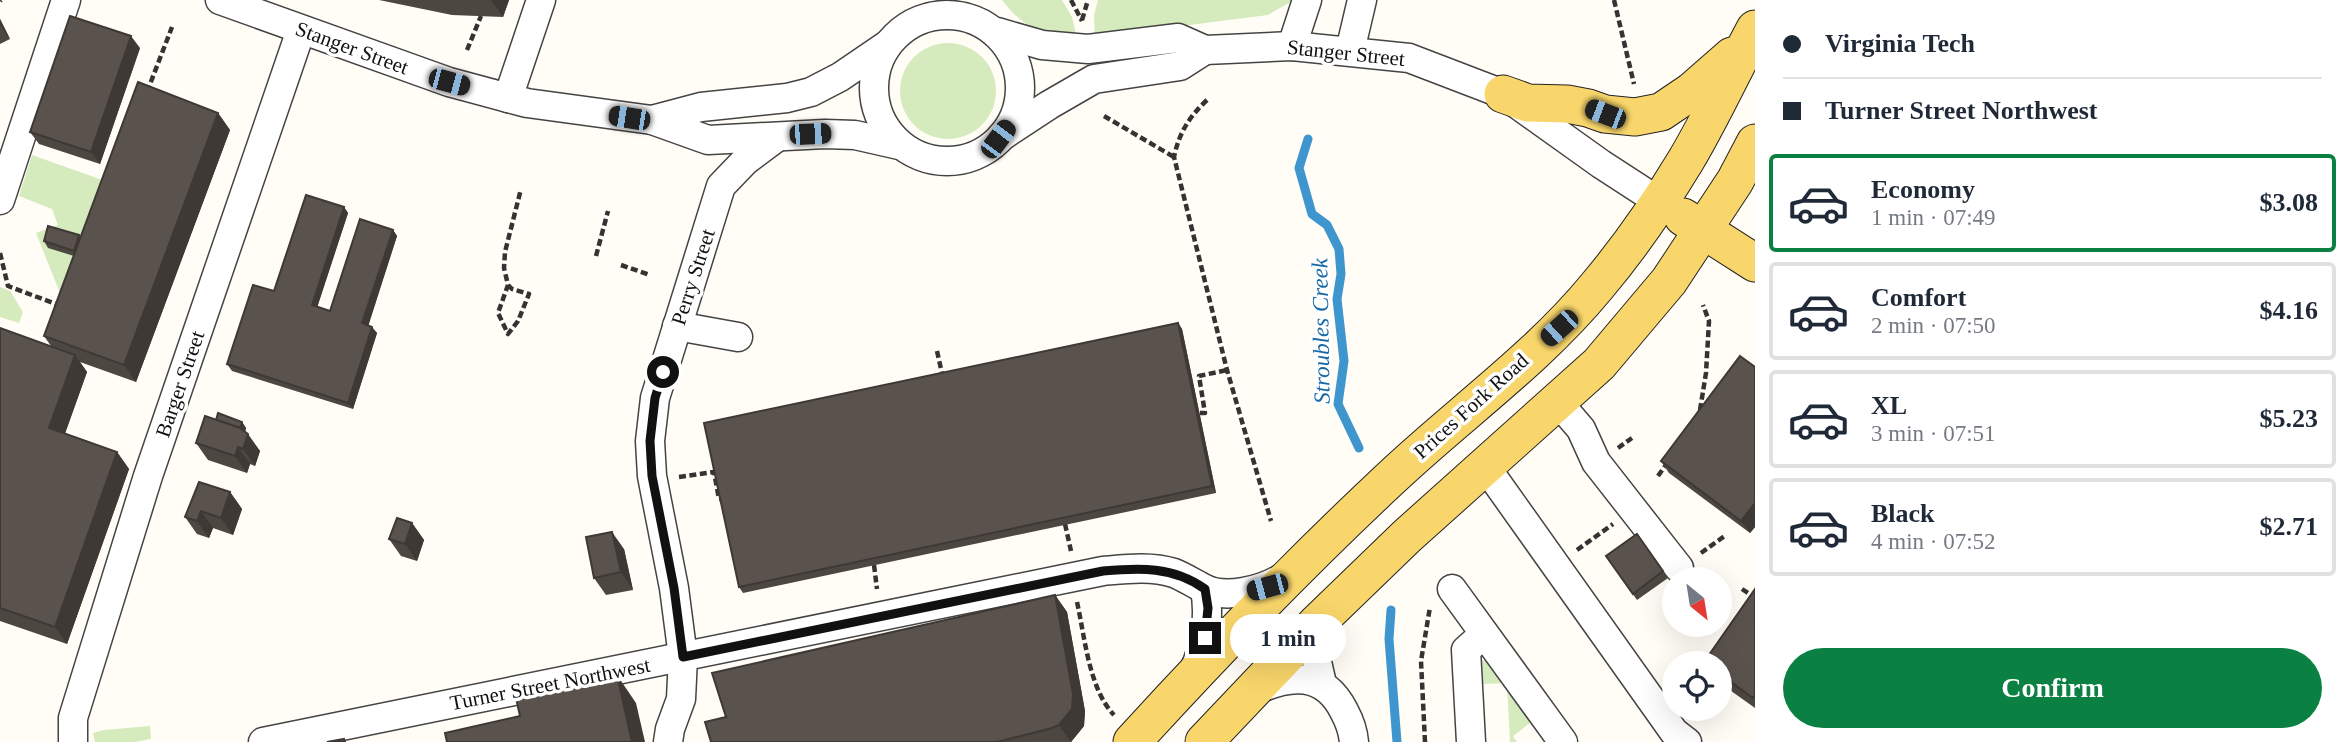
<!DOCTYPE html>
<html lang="en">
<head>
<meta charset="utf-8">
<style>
  body { margin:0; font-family:Georgia,serif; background:#f6f6f7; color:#1f2937; height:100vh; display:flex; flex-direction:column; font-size:26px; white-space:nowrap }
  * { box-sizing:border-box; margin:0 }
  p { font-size:23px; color:#747a83 }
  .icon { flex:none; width:38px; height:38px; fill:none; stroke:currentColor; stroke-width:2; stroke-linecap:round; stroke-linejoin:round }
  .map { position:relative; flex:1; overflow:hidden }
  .side { display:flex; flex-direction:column; background:#fff; width:595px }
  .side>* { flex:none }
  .top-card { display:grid; align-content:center; height:154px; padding:0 28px; background:#fff }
  .needle { width:46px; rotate:150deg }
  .controls { position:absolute; left:1662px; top:567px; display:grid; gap:14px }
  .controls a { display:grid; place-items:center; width:70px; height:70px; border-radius:50%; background:#fff; box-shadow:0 7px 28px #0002; font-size:35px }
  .end { position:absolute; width:32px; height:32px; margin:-16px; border:9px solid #111; background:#fff; box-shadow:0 0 0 4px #fff }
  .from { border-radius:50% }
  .bubble { position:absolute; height:49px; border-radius:24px; background:#fff; box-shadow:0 7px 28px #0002; font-size:23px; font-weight:600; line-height:49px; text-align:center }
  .car { position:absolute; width:21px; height:42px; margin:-21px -10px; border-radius:9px; box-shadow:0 0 5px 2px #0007; background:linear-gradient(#222 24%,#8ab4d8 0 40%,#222 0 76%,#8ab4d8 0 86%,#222 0) }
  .top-card b { display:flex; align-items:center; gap:24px; height:66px; font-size:26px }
  .top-card b+b { border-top:2px solid #e0e1e3 }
  .top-card i { width:18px; height:18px; background:#1f2937 }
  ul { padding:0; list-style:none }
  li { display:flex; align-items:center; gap:21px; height:98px; margin:0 14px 10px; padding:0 14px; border:4px solid #e0e1e3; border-radius:7px }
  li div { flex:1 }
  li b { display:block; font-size:26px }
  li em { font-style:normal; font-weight:600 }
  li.active { border-color:#0b8043 }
  li>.icon { width:63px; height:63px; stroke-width:1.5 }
  .button { display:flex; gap:14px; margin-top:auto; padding:14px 28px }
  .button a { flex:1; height:80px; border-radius:42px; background:#0b8043; color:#fff; font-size:28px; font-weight:600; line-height:80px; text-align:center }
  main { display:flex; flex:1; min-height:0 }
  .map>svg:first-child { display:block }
  .green { fill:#d5ebbd }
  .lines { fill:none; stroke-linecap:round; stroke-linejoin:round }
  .stream { stroke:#3f96cf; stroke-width:9 }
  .minor-casing { stroke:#444; stroke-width:31 }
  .major-casing { stroke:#222; stroke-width:39 }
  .path { stroke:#333; stroke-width:4.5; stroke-dasharray:7 3.5; stroke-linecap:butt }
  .minor { stroke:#fff; stroke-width:28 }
  .major { stroke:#f9d66b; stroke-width:37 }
  .wall { fill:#4d4742 }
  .shaded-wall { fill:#3f3936 }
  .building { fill:#5a524d; stroke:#3f3936; stroke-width:2 }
  .route { stroke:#111; stroke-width:9 }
  .labels { text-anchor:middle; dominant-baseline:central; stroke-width:7; stroke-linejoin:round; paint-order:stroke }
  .street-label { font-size:21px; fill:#111; stroke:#fff }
  .water-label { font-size:23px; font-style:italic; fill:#1768a6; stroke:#fff }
</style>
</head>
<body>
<main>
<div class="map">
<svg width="1755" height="742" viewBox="0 0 1755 742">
  <rect width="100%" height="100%" fill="#fffdf5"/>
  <g class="green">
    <path d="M1002,0H1062L1072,17L1077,38C1042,31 1025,31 1002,0Z"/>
    <polygon points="1098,0 1294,0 1268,15 1095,37 1094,15"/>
    <circle cx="948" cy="91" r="48"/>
    <polygon points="32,155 111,183 66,308 36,233 58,225 52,209 19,196"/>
    <polygon points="0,287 10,291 23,312 19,323 0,317"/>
    <polygon points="1481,660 1493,661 1534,720 1513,736 1517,742 1510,742 1507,683 1482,684"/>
    <polygon points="150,726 151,739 135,742 95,742 93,733 104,730"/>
  </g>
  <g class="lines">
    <g class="stream">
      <polyline points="1308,139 1299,168 1312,214 1327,225 1339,249 1341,274 1337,299 1344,361 1338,404 1359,448"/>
      <polyline points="1391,610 1389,639 1397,742"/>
    </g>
    <g class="minor-casing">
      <g id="minor">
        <polyline points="220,0 449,82 527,103 652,120 708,140 825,134 855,135 899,145"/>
        <circle cx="947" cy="88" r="73"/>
        <polyline points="997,32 1042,45 1088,49 1178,38 1205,50 1292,46 1409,58 1503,94 1601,164 1658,201"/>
        <polyline points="1292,46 1307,0"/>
        <polyline points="1350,51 1362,0"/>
        <polyline points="508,98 541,0"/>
        <polyline points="652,120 701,107 787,98 811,92 840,77 887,45"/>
        <polyline points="1002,136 1049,105 1094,79 1180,66 1205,50"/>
        <polyline points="0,200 66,0"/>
        <polyline points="677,326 738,337"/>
        <polyline points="1557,401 1581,429 1596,462 1679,568"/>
        <polyline points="1485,466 1674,732 1687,742"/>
        <polyline points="1452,589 1563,742"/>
        <polyline points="1318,622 1315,653 1322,684"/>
        <path d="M1193,672C1206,645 1210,618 1205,589"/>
        <path d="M1254,691C1290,674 1324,671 1344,711C1350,722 1353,730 1354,742"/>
        <polyline points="73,742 73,718 148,476 301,30"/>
        <path d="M263,742L1103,571C1127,569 1150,566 1174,573C1184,577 1193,583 1203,588C1225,600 1262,590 1282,578"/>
        <polyline points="668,742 670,729 681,699 683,657 674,588 652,476 650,441 655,398 721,186 745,161 777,137"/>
        <polyline points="1471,742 1466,650 1484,634"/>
      </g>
    </g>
    <g class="major-casing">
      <g id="major">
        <polyline points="1503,94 1528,103 1567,104 1588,108 1605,114 1635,117 1661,112 1692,91 1732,56"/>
        <polyline points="1683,217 1755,263"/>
        <path d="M1132,742C1216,650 1301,562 1392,477C1460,413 1538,358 1597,286C1630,247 1660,203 1686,160C1711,118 1732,72 1755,29"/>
        <polyline points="1204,742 1318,622 1407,536 1599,364 1669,281 1735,181 1755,143"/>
      </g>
    </g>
    <g class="path">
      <polyline points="1071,0 1082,21"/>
      <polyline points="1614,0 1634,84"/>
      <polyline points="0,1 1,0"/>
      <polyline points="1082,20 1088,0"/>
      <polyline points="467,50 481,16"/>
      <polyline points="147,92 172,27"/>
      <path d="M1207,100C1189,117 1179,133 1174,157L1227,370L1271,521"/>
      <polyline points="1104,116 1174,157"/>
      <polyline points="0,253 8,286 61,306"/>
      <polyline points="596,256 608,211"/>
      <polyline points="621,265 650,275"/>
      <polyline points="508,285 512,289 529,294 518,321 508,334 498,313 508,285 504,268 505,252 521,189"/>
      <polyline points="937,351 943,378"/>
      <polyline points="1700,410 1706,373 1709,321 1703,305"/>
      <polyline points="1200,413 1205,413 1199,376 1227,370"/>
      <polyline points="1618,448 1632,438"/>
      <polyline points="1658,476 1668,462"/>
      <polyline points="679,477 714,472 719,499 723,499"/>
      <polyline points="1065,524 1071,551"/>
      <polyline points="1577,550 1613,524"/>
      <polyline points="1701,553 1726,535"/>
      <polyline points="874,565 877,589"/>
      <polyline points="1742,589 1754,597"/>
      <path d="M1077,602C1085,638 1089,689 1114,715"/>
      <polyline points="1425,742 1421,661 1430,607"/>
    </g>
    <use href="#minor" class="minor"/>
    <use href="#major" class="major"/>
  </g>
  <g class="wall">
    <polygon points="379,0 509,0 503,17 452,15"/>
    <polygon points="0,19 10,39 0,44"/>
    <polygon points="140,48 100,164 39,144 30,132"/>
    <polygon points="218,113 230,130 136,382 80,362 87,372 65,433 117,452 129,469 67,644 0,621 0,328 51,346 44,336 74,256 48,248 44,241 79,235 81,237"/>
    <polygon points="344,207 348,213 317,307 330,311 393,230 397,236 368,325 377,333 353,409 232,371 227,364 274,291"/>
    <polygon points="1178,323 1182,329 1216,493 743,593 739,587"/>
    <polygon points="1755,367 1755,527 1750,533 1669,473 1661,461"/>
    <polygon points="216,420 242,422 246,428 245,432 260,451 255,466 250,464 247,473 208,460 196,443"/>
    <polygon points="230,492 242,509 233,535 213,528 209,538 197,534 185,517"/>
    <polygon points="412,523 424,540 417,561 401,556 389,539"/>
    <polygon points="1637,534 1668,578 1637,600 1606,556"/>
    <polygon points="624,549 633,590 606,595 594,578"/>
    <polygon points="1755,589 1755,708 1720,683 1720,663"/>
    <polygon points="1055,595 1067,612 1085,711 1084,726 1071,742 711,742 726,717"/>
  </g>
  <g class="shaded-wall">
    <polygon points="491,0 509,0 503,17"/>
    <polygon points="0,19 10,39 0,25"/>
    <polygon points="131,36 140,48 100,164 91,152"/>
    <polygon points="218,113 230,130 136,382 124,365"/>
    <polygon points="344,207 348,213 316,311 312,305"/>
    <polygon points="393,230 397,236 367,330 362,323"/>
    <polygon points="1178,323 1182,329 1216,493 1212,486"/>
    <polygon points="372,327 377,333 353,409 348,403"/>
    <polygon points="75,355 87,372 61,445 49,428"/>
    <polygon points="242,422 246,428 243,439 239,433"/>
    <polygon points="248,434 260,451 255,466 243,449"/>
    <polygon points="238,447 250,464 247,473 235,456"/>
    <polygon points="117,452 129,469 67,644 55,627"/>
    <polygon points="230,492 242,509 233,535 221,518"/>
    <polygon points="1755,503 1755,527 1750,533 1741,521"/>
    <polygon points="201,511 213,528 209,538 197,521"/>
    <polygon points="412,523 424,540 417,561 405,544"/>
    <polygon points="612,532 624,549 633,590 621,572"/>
    <polygon points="1055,595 1067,612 1085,711 1084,726 1071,742 1059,725"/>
    <polygon points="617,675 636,703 645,742 632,742"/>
  </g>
  <g class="building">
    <polygon points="70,16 131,36 91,152 30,132"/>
    <polygon points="138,82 218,113 124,365 44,336"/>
    <polygon points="306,195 344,207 312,305 330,311 360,219 393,230 362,323 372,327 348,403 227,364 253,285 274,291"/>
    <polygon points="48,226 79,235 74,251 44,241"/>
    <polygon points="1178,323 1212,486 739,587 704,423"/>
    <polygon points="0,328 75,355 49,428 117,452 55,627 0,608"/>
    <polygon points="1740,356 1755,367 1755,503 1741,521 1661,461"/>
    <polygon points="218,413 242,422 240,428 216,420"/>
    <polygon points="205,416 240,428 248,434 243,449 238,447 235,456 196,443"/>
    <polygon points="199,482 230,492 221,518 201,511 197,521 185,517"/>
    <polygon points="397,518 412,523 405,544 389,539"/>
    <polygon points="612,532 621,572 594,578 586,537"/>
    <polygon points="1637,534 1663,571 1633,594 1606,556"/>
    <polygon points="1755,589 1755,695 1753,698 1720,674 1720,663 1704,662"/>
    <polygon points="1055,595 1073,694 1072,709 1059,725 1052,728 997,742 711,742 705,722 726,717 712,673"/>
    <polygon points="617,675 632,742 447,742 445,733 520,716 516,698"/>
    <polygon points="344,739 345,742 327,742"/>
  </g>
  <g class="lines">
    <path class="route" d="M663,372L655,398L650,441L652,476L674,588L683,657L1103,571C1139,568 1173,566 1205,589L1208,608L1205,638"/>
  </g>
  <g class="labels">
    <g class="street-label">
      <text transform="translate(352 48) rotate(20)">Stanger Street</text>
      <text transform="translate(1346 53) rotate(6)">Stanger Street</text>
      <text transform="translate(693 277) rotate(-72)">Perry Street</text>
      <text transform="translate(180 384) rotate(-71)">Barger Street</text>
      <text transform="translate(1471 406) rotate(-42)">Prices Fork Road</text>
      <text transform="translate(550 684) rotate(-11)">Turner Street Northwest</text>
    </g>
    <g class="water-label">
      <text transform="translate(1321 331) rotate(-91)">Stroubles Creek</text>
    </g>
  </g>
</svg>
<div class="controls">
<a><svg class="needle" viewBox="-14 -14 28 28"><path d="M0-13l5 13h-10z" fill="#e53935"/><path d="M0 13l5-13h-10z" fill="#747a83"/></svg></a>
<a><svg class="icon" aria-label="locate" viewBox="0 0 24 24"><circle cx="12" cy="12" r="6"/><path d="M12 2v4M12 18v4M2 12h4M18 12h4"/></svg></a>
</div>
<i class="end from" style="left:663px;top:372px"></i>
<i class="end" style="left:1205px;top:638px"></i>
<div class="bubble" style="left:1230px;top:614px;width:116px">1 min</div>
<i class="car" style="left:449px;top:82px;rotate:105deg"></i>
<i class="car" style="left:1605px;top:114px;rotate:291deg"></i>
<i class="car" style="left:629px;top:118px;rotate:279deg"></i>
<i class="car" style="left:810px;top:134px;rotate:88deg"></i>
<i class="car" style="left:998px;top:139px;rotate:37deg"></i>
<i class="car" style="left:1559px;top:328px;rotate:228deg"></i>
<i class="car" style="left:1267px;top:587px;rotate:255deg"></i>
</div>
<section class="side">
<div class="top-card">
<b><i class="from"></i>Virginia Tech</b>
<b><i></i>Turner Street Northwest</b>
</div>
<ul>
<li class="active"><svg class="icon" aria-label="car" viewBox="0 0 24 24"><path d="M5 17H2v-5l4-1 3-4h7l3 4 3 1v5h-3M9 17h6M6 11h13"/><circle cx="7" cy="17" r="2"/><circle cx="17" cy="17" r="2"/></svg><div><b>Economy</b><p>1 min · 07:49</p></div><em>$3.08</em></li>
<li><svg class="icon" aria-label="car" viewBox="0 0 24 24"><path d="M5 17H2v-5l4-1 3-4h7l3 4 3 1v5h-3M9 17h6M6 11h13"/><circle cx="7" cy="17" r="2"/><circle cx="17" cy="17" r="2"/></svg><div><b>Comfort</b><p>2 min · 07:50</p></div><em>$4.16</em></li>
<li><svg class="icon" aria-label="car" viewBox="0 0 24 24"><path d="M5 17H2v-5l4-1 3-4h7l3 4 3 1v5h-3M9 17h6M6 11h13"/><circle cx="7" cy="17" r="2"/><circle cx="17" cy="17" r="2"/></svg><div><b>XL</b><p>3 min · 07:51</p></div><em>$5.23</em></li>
<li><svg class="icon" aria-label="car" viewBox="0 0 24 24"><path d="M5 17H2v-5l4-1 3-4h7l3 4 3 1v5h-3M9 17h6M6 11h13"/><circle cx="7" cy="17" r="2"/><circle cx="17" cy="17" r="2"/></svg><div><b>Black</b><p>4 min · 07:52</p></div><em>$2.71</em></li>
</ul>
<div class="button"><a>Confirm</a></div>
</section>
</main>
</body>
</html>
